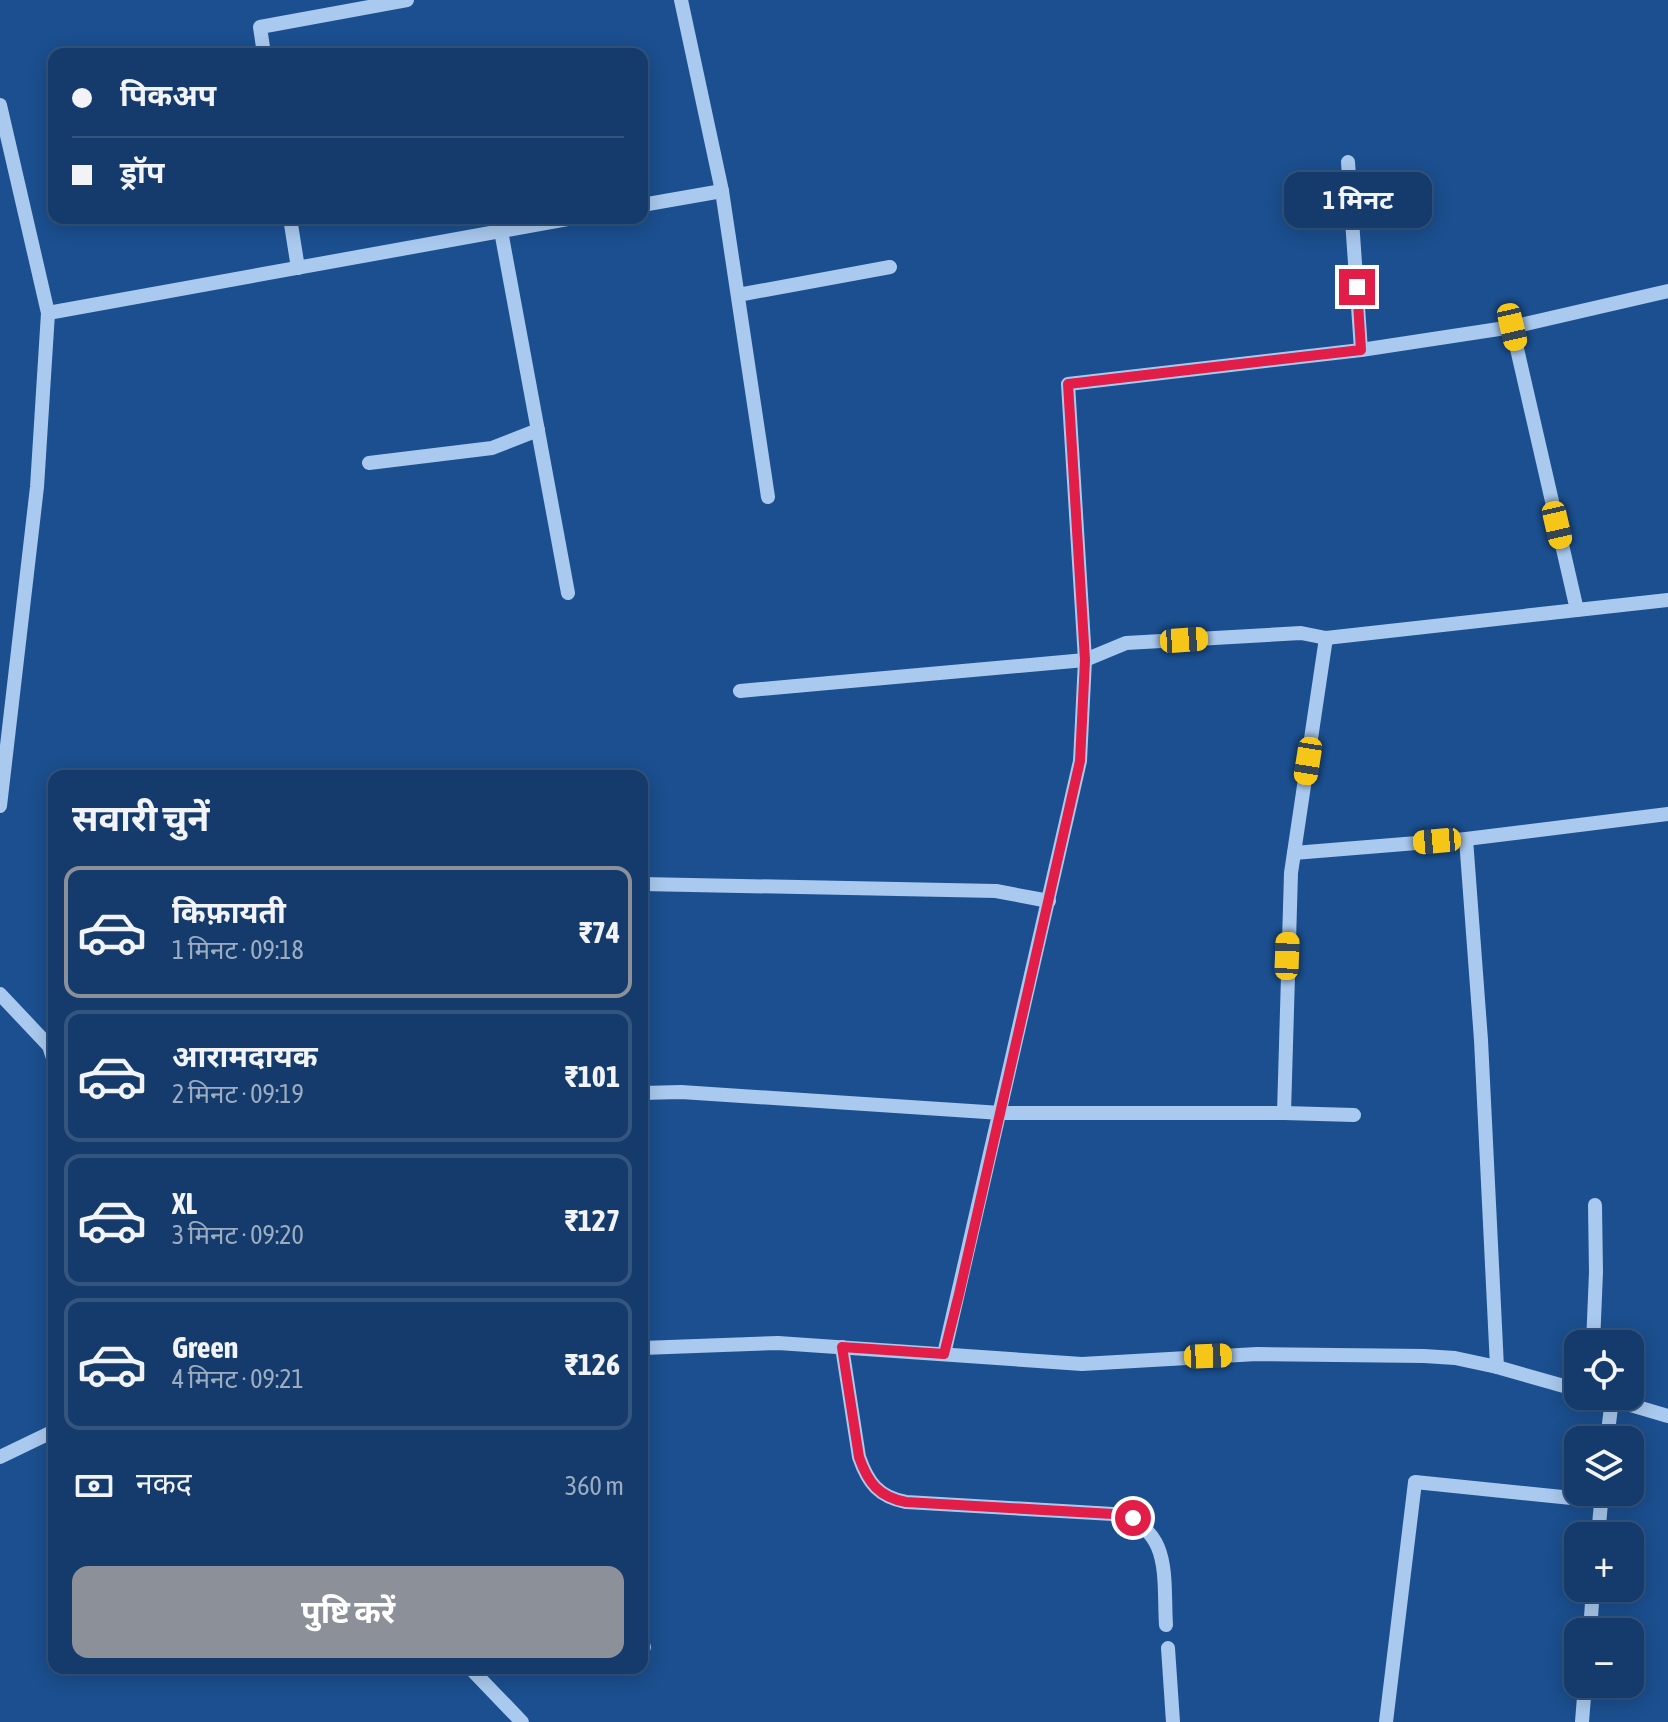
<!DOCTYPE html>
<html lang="hi">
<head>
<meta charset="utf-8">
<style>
  body { margin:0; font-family:"Asap Condensed","Noto Sans Devanagari",sans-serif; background:#214673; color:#f1f3f6; height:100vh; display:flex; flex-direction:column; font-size:30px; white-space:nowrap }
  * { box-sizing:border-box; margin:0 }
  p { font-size:26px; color:#9dadc1 }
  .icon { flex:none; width:44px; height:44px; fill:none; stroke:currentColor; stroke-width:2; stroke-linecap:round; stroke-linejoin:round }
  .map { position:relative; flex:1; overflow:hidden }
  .drawer { position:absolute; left:48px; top:770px; width:600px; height:904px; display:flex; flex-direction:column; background:#143b6b; border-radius:16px; box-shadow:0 4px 20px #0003,0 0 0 2px #33557e }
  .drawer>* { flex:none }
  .guide { position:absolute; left:48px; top:48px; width:600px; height:176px; border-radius:16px; box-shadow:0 4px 20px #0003,0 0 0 2px #33557e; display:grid; align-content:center; height:176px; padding:0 24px; background:#143b6b }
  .buttons { position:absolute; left:1564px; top:1330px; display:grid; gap:16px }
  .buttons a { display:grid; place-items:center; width:80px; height:80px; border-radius:16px; background:#143b6b; box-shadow:0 4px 20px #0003,0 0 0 2px #33557e; font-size:40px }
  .end { position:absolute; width:36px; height:36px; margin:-18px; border:10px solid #e11d48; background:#fff; box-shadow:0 0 0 4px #fff }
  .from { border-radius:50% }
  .bubble { position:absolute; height:56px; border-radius:16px; background:#143b6b; box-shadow:0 4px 20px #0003,0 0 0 2px #33557e; font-size:26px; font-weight:700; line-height:56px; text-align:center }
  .car { position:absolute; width:24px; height:48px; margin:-24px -12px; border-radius:10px; box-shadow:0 0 6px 2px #0007; background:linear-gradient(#f5c518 24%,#345 0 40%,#f5c518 0 76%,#345 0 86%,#f5c518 0) }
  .guide b { display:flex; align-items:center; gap:28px; height:76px; font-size:30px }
  .guide b+b { border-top:2px solid #33557e }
  .guide i { width:20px; height:20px; background:#f1f3f6 }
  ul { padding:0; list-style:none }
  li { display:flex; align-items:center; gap:24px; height:132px; margin:0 16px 12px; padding:0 8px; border:4px solid #33557e; border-radius:16px }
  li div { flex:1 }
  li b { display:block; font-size:30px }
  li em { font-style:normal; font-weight:700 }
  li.selected { border-color:#8c9099 }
  li>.icon { width:72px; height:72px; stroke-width:1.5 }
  h2 { padding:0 24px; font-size:36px; line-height:96px }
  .pay { display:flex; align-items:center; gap:20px; height:88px; padding:0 24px; font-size:30px }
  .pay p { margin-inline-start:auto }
  .primary-button { display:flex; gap:16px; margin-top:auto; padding:16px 24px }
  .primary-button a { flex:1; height:92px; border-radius:16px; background:#8c9099; color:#fff; font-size:32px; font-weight:700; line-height:92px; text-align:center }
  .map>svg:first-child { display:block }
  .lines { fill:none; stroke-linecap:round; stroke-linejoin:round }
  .minor { stroke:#a9c9ee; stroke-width:14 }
  .route { stroke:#e11d48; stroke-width:10 }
</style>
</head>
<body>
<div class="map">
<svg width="1668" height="1722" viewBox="0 0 1668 1722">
  <rect width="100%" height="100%" fill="#1b4f8f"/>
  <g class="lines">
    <g class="minor">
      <polyline points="681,0 722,191 768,497"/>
      <polyline points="264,54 260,27 407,0"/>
      <polyline points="0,105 48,313 37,487 0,806"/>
      <polyline points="1348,162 1361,350"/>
      <polyline points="642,205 722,191"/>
      <polyline points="290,218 298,268"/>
      <polyline points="501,231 568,593"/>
      <polyline points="738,295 890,267"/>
      <polyline points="48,313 573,218"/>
      <polyline points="369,463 492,448 538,430"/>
      <polyline points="1577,610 1668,600"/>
      <polyline points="740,691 1085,660 1126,643 1301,633 1326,638 1577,610 1512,327"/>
      <polyline points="1466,839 1481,1040 1497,1367"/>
      <polyline points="1294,853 1466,839 1668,814"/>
      <polyline points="642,884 996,891 1049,901"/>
      <polyline points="0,994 49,1046 54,1061"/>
      <polyline points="642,1093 681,1092 1001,1113 1284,1113 1291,873 1326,638"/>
      <polyline points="1284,1113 1354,1115"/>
      <polyline points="1593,1344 1596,1272 1595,1205"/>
      <path d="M842,1347L859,1457C868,1483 879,1497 906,1502L1113,1514C1173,1527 1163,1576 1166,1625"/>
      <polyline points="642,1348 778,1343 1082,1364 1257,1354 1424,1356 1455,1358 1497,1367 1578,1390"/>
      <polyline points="944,1354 1080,761 1085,660 1068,384 1361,350 1512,327 1668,291"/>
      <polyline points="1600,1396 1668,1416"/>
      <polyline points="1607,1440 1612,1399"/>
      <polyline points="0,1457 54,1431"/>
      <polyline points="1598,1536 1602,1492"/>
      <polyline points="1590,1632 1593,1588"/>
      <polyline points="642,1647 644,1647"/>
      <polyline points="1168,1648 1173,1722"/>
      <polyline points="470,1668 522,1722"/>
      <polyline points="1386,1722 1415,1482 1601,1501"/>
      <polyline points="1582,1722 1585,1684"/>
    </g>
  </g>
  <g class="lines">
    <path class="route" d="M1133,1518L1113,1514L906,1502C879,1497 868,1483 859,1457L842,1347L944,1354L959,1294L1080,761L1085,660L1068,384L1361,350L1357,287"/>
  </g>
</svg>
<div class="buttons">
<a><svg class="icon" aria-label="locate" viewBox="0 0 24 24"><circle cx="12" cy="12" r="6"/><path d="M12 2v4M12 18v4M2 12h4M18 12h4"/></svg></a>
<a><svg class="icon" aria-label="layers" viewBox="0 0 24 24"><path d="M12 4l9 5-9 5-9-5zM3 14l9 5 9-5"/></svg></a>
<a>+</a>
<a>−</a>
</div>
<i class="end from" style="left:1133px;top:1518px"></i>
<i class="end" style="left:1357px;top:287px"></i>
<div class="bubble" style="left:1284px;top:172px;width:148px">1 मिनट</div>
<i class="car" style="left:1512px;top:327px;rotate:167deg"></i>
<i class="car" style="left:1557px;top:525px;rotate:167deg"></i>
<i class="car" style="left:1184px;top:640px;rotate:86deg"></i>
<i class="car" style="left:1308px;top:761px;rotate:189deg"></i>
<i class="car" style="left:1437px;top:841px;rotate:265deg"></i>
<i class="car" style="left:1287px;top:956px;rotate:2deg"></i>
<i class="car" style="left:1208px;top:1356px;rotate:88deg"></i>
<div class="guide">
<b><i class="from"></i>पिकअप</b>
<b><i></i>ड्रॉप</b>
</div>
<section class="drawer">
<h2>सवारी चुनें</h2>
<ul>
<li class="selected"><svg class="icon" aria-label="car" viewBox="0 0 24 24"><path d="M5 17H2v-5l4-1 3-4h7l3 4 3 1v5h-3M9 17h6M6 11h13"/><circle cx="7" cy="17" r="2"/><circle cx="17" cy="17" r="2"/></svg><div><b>किफ़ायती</b><p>1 मिनट · 09:18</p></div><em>₹74</em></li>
<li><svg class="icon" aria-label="car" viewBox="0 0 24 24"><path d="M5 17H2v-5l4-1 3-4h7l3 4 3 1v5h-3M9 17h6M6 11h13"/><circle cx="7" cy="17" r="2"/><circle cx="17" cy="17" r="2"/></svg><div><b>आरामदायक</b><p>2 मिनट · 09:19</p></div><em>₹101</em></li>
<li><svg class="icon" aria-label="car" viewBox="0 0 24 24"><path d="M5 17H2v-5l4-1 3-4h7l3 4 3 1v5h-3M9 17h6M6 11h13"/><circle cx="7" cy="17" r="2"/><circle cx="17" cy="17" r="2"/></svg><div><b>XL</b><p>3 मिनट · 09:20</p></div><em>₹127</em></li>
<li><svg class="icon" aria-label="car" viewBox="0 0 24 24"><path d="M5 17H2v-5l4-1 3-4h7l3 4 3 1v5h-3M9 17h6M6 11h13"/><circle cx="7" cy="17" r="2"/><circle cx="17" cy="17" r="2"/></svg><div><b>Green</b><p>4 मिनट · 09:21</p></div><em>₹126</em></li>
</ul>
<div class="pay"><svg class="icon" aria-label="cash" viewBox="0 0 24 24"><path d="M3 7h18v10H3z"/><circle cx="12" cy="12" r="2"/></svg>नकद<p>360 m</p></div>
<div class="primary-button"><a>पुष्टि करें</a></div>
</section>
</div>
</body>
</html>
